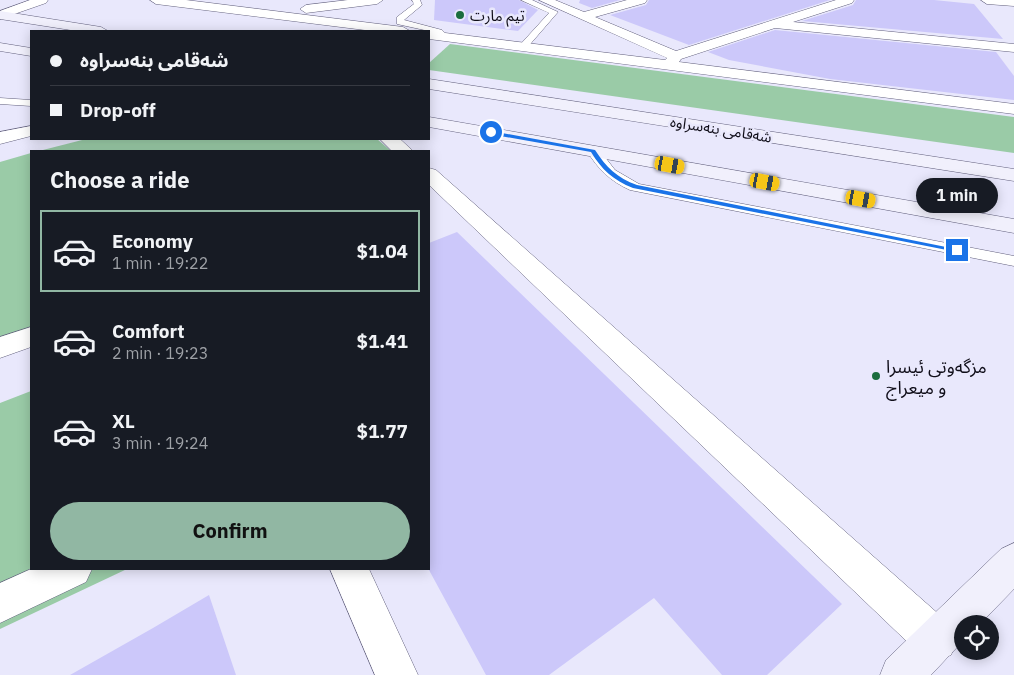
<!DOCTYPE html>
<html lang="en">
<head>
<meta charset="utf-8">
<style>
  body { margin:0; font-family:"IBM Plex Sans","Noto Sans Arabic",sans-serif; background:#242831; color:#f1f3f6; height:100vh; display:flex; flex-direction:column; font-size:19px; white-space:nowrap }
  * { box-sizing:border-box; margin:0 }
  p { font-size:16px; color:#9ea1a6 }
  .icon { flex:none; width:28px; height:28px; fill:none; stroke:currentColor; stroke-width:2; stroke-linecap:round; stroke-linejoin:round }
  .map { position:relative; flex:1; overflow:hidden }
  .drawer { position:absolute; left:30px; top:150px; width:400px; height:420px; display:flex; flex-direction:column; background:#171b24; border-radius:0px; box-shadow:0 2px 12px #0003 }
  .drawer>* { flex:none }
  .guide { position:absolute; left:30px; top:30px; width:400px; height:110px; border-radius:0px; box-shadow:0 2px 12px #0003; display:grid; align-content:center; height:110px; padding:0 20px; background:#171b24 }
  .tools { position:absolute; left:954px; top:615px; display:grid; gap:10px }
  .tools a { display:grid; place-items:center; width:45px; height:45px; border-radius:50%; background:#171b24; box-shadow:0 2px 12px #0003; font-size:25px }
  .end { position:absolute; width:22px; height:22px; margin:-11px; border:6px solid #1a73e8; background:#fff; box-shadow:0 0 0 2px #fff }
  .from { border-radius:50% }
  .bubble { position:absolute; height:35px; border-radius:18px; background:#171b24; box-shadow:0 2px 12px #0003; font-size:16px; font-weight:700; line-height:35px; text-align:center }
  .car { position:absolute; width:15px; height:30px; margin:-15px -8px; border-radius:6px; box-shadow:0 0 4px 1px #0007; background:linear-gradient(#f5c518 24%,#345 0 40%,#f5c518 0 76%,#345 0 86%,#f5c518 0) }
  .guide b { display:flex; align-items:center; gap:18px; height:48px; font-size:19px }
  .guide b+b { border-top:1px solid #363941 }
  .guide i { width:12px; height:12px; background:#f1f3f6 }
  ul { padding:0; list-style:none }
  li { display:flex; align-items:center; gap:15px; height:82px; margin:0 10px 8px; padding:0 10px; border:2px solid transparent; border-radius:0px }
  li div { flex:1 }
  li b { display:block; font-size:19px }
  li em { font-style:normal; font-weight:700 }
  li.active { border-color:#91b7a3 }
  li>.icon { width:45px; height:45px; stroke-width:1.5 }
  h2 { padding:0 20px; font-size:22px; line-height:60px }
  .button { display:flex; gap:10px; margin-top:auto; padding:10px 20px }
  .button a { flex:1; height:58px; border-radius:30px; background:#91b7a3; color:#111; font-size:20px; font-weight:700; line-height:58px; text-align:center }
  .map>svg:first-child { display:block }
  .green { fill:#9acba7 }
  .building { fill:#ccc8fa }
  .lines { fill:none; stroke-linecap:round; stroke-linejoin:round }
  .lane-casing { stroke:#62607d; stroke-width:1 }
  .street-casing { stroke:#62607d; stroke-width:1 }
  .secondary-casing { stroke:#62607d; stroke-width:1 }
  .lane { fill:#fff; fill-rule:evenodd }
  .street { fill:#fff; fill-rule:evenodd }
  .secondary { fill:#f1f0fc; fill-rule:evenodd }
  .route { fill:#1a73e8 }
  .poi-dot { fill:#1b6d3e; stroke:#e9e8fc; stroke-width:2 }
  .labels { text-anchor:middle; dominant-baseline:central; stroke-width:5; stroke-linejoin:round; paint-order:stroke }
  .far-poi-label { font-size:15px; fill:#100e19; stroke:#e9e8fc; text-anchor:start }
  .far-street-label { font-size:15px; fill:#100e19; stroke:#e9e8fc }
  .poi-label { font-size:18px; fill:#100e19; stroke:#e9e8fc; text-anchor:start }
</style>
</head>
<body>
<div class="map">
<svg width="1014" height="675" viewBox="0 0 1014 675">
  <rect width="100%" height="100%" fill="#e9e8fc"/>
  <g class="green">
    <polygon points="450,44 1014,117 1014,153 429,70 429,63"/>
    <polygon points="86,139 377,139 391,151 39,151"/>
    <polygon points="31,153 31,343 0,354 0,162"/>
    <polygon points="31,391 31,569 127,569 0,629 0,403"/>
  </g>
  <g class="building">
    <polygon points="435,0 519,0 538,10 518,31 434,20"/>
    <polygon points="580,0 620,0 592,8 579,3"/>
    <polygon points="649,0 830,0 689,45 610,15 646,5"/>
    <polygon points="856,0 934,0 974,4 1003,39 802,21 853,5"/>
    <polygon points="775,30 996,52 1014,76 1014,100 830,79 729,60 708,52"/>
    <polygon points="457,232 842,604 767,675 722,675 654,598 549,675 486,675 429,570 429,243"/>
    <polygon points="209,595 236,675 70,675 153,628"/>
  </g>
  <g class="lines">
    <g class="lane-casing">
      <g id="lane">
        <polygon points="412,0 420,0 422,5 404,20 442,30 448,36 446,38 440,38 429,31 397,24 397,17 414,4"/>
        <polygon points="521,0 532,0 558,12 526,49 523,50 518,47 549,13"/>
        <polygon points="0,98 31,100 31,106 0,104"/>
        <path d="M593,147L598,148L615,170L639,184L1014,256V266L630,190C610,181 598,169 587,151Z"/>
      </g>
    </g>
    <g class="street-casing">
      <g id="street">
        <polygon points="30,0 48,0 46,3 0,19 0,11"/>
        <polygon points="150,0 186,0 403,27 410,31 373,31 156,4"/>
        <polygon points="348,0 383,0 377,4 306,13 300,9 306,5"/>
        <polygon points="539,0 555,0 584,12 627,0 647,0 645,3 595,17 676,51 836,0 854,0 852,3 793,22 1014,44 1014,52 775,28 681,59 679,62 1014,104 1014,114 429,39 429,31 665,60 667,58"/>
        <polygon points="981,0 1014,0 1014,6 987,4"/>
        <polygon points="31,126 31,136 0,144 0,132"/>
        <polygon points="380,139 400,139 413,151 392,151"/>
        <polygon points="429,168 436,170 951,625 957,640 951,655 936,661 921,655 429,185"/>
        <polygon points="31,327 31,347 0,358 0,337"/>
        <polygon points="31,569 92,569 86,582 0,623 0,583"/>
        <polygon points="330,569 369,569 418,675 375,675"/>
      </g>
    </g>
    <g class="secondary-casing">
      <g id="secondary">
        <polygon points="0,11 101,27 108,31 77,31 0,19"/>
        <polygon points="0,43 31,48 31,56 0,51"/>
        <polygon points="429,79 1014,169 1014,181 429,89"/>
        <polygon points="429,117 1014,219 1014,233 429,127"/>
        <polygon points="1014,543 1014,589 980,624 962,624 962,642 931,675 880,675 886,660 1001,549"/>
      </g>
    </g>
    <use href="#lane" class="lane"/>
    <use href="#street" class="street"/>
    <use href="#secondary" class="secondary"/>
  </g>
  <path class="route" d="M491,131L595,150C606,167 617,178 637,185L961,250L957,252L633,188C613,180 602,170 591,152L489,134Z"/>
  <g class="poi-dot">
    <circle cx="460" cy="15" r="5"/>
    <circle cx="876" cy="376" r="5"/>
  </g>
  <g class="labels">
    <g class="far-poi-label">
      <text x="470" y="15">تيم مارت</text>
    </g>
    <g class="far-street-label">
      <text transform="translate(721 129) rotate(9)">شەقامی بنەسراوە</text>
    </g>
    <g class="poi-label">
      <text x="886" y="366">مزگەوتی ئیسرا<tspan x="886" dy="21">و میعراج</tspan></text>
    </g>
  </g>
</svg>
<div class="tools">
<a><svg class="icon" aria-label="locate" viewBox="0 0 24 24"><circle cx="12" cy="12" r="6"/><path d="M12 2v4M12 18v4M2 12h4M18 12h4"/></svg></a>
</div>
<i class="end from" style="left:491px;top:132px"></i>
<i class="end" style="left:957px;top:250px"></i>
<div class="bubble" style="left:916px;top:178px;width:82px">1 min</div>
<i class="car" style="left:670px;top:165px;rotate:100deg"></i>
<i class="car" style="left:765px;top:182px;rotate:100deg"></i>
<i class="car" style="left:861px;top:199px;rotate:100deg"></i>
<div class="guide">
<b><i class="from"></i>شەقامی بنەسراوە</b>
<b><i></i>Drop-off</b>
</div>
<section class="drawer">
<h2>Choose a ride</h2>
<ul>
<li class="active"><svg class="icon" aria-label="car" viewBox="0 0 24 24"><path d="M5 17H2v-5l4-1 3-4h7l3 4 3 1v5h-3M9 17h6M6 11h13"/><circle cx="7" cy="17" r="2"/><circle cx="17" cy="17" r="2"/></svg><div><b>Economy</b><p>1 min · 19:22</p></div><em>$1.04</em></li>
<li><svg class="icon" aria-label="car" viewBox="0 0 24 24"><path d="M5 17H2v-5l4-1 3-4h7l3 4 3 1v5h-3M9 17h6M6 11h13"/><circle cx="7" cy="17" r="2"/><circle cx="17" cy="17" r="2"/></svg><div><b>Comfort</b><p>2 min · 19:23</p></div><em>$1.41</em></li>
<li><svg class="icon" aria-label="car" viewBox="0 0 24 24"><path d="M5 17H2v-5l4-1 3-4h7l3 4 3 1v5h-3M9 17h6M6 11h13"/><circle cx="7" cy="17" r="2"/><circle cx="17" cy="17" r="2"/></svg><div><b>XL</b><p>3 min · 19:24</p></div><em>$1.77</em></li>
</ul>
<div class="button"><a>Confirm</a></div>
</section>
</div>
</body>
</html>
